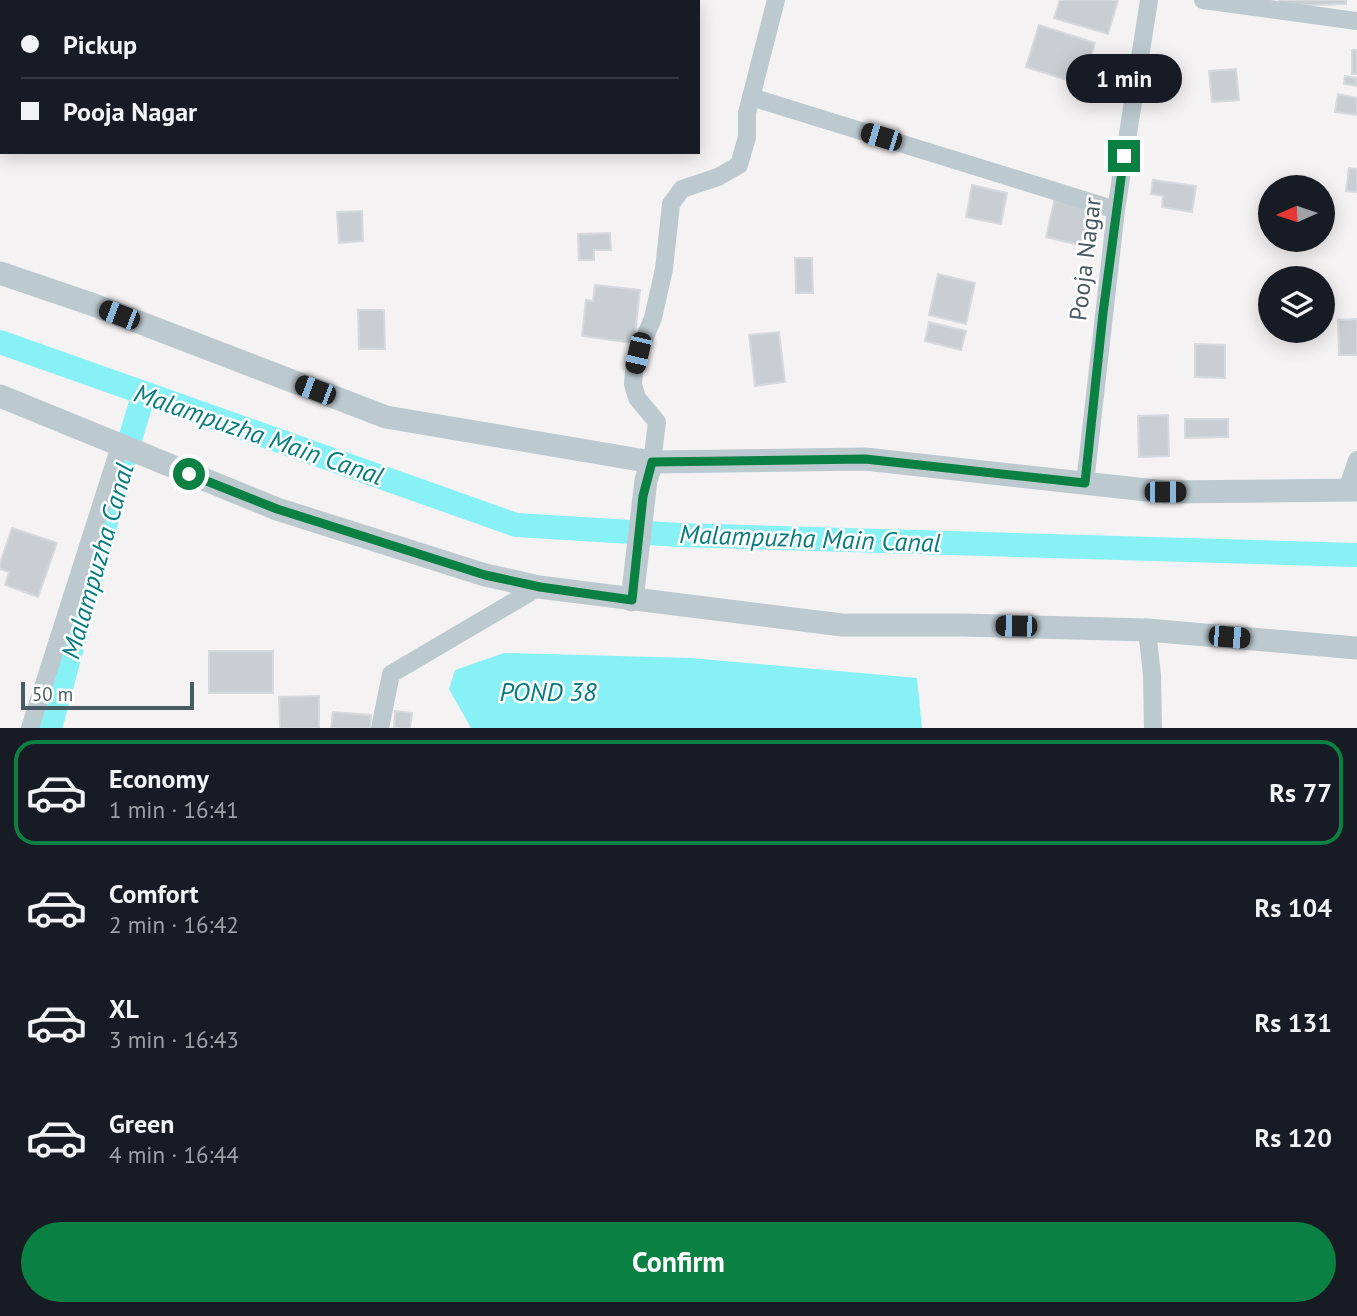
<!DOCTYPE html>
<html lang="en">
<head>
<meta charset="utf-8">
<style>
  body { margin:0; font-family:"PT Sans",sans-serif; background:#242831; color:#f1f3f6; height:100vh; display:flex; flex-direction:column; font-size:26px; white-space:nowrap }
  * { box-sizing:border-box; margin:0 }
  p { font-size:23px; color:#9ea1a6 }
  .icon { flex:none; width:38px; height:38px; fill:none; stroke:currentColor; stroke-width:2; stroke-linecap:round; stroke-linejoin:round }
  .map { position:relative; height:728px; overflow:hidden }
  .sheet { display:flex; flex-direction:column; background:#171b24; flex:1 }
  .sheet>* { flex:none }
  .banner { position:absolute; left:0px; top:0px; width:700px; height:154px; box-shadow:0 4px 18px #0003; display:grid; align-content:center; height:154px; padding:0 21px; background:#171b24 }
  .needle { width:46px; rotate:267deg }
  .buttons { position:absolute; left:1258px; top:175px; display:grid; gap:14px }
  .buttons a { display:grid; place-items:center; width:77px; height:77px; border-radius:50%; background:#171b24; box-shadow:0 4px 18px #0003; font-size:35px }
  .scale { position:absolute; left:21px; bottom:18px; width:173px; box-sizing:border-box; padding-left:7px; border:4px solid #485a62; border-top:0; font-size:19px; line-height:24px; white-space:nowrap; color:#485a62; -webkit-text-stroke:5px #fff; paint-order:stroke }
  .end { position:absolute; width:32px; height:32px; margin:-16px; border:9px solid #0b8043; background:#fff; box-shadow:0 0 0 4px #fff }
  .from { border-radius:50% }
  .bubble { position:absolute; height:49px; border-radius:24px; background:#171b24; box-shadow:0 4px 18px #0003; font-size:23px; font-weight:800; line-height:49px; text-align:center }
  .car { position:absolute; width:21px; height:42px; margin:-21px -10px; border-radius:9px; box-shadow:0 0 5px 2px #0007; background:linear-gradient(#222 24%,#8ab4d8 0 40%,#222 0 76%,#8ab4d8 0 86%,#222 0) }
  .banner b { display:flex; align-items:center; gap:24px; height:66px; font-size:26px }
  .banner b+b { border-top:2px solid #363941 }
  .banner i { width:18px; height:18px; background:#f1f3f6 }
  ul { padding:12px 0 0; list-style:none }
  li { display:flex; align-items:center; gap:21px; height:105px; margin:0 14px 10px; padding:0 7px; border:4px solid transparent; border-radius:21px }
  li div { flex:1 }
  li b { display:block; font-size:26px }
  li em { font-style:normal; font-weight:800 }
  li.current { border-color:#0b8043 }
  li>.icon { width:63px; height:63px; stroke-width:1.5 }
  .action { display:flex; gap:14px; margin-top:auto; padding:14px 21px }
  .action a { flex:1; height:80px; border-radius:42px; background:#0b8043; color:#fff; font-size:28px; font-weight:800; line-height:80px; text-align:center }
  .map>svg:first-child { display:block }
  .water { fill:#88f1f5 }
  .lines { fill:none; stroke-linecap:round; stroke-linejoin:round }
  .canal { stroke:#88f1f5; stroke-width:24 }
  .building { fill:#c9ced2; stroke:#d6dade; stroke-width:2 }
  .minor { stroke:#bccad0; stroke-width:18 }
  .tertiary { stroke:#bccad0; stroke-width:23 }
  .route { stroke:#0b8043; stroke-width:9 }
  .labels { text-anchor:middle; dominant-baseline:central; stroke-width:5; stroke-linejoin:round; paint-order:stroke }
  .street-label { font-size:24px; fill:#485a62; stroke:#fff }
  .water-label { font-size:26px; font-style:italic; fill:#067c81; stroke:#fff }
</style>
</head>
<body>
<div class="map">
<svg width="1357" height="728" viewBox="0 0 1357 728">
  <rect width="100%" height="100%" fill="#f5f2f3"/>
  <g class="water">
    <polygon points="324,0 528,0 324,2"/>
    <polygon points="504,653 691,658 917,678 922,728 471,728 449,689 455,670"/>
  </g>
  <g class="lines">
    <g class="canal">
      <polyline points="0,342 516,525 680,535 1357,555"/>
      <polyline points="50,728 115,489 144,393"/>
    </g>
  </g>
  <g class="building">
    <polygon points="634,0 680,0 634,2"/>
    <polygon points="1060,0 1118,0 1108,34 1054,18"/>
    <polygon points="1279,0 1346,0 1346,4 1279,6"/>
    <polygon points="1039,25 1095,43 1083,85 1026,67"/>
    <rect x="1352" y="50" width="5" height="24"/>
    <polygon points="1236,69 1239,100 1212,102 1209,71"/>
    <polygon points="1345,76 1357,78 1357,86 1344,84"/>
    <polygon points="1338,94 1357,98 1357,115 1335,112"/>
    <polygon points="1349,168 1357,169 1357,192 1346,191"/>
    <polygon points="1153,180 1196,186 1192,212 1162,207 1163,196 1151,194"/>
    <polygon points="972,185 1007,193 1001,224 966,217"/>
    <polygon points="1055,198 1097,209 1087,247 1046,237"/>
    <polygon points="362,211 363,241 339,243 337,212"/>
    <polygon points="610,233 611,250 594,250 594,260 579,260 578,234"/>
    <polygon points="795,258 812,258 813,293 796,293"/>
    <polygon points="938,274 975,283 966,324 929,315"/>
    <polygon points="595,285 640,290 634,343 582,336 586,300 593,301"/>
    <polygon points="358,310 384,310 385,349 359,349"/>
    <polygon points="1357,319 1357,355 1339,355 1338,320"/>
    <polygon points="929,322 966,331 961,350 925,341"/>
    <polygon points="779,332 785,382 755,386 749,335"/>
    <polygon points="1195,344 1225,345 1225,378 1195,377"/>
    <polygon points="1168,415 1169,456 1139,457 1138,416"/>
    <polygon points="1185,419 1228,419 1228,437 1185,438"/>
    <polygon points="12,528 57,543 38,597 5,585 9,572 0,569 0,563"/>
    <rect x="209" y="651" width="64" height="42"/>
    <polygon points="319,696 319,728 280,728 279,697"/>
    <polygon points="395,711 412,713 410,728 394,728"/>
    <polygon points="333,712 371,715 370,728 331,728"/>
  </g>
  <g class="lines">
    <g class="minor">
      <polyline points="1203,0 1357,21"/>
      <polyline points="751,97 1116,210"/>
      <polyline points="652,462 657,422 637,398 633,384 634,372 638,353 653,318 664,269 671,204 682,189 718,177 739,165 747,137 747,113 776,0"/>
      <polyline points="1085,483 1116,210 1149,0"/>
      <polyline points="1347,490 1357,460"/>
      <polyline points="1147,630 1152,675 1153,728"/>
      <polyline points="30,728 120,446"/>
      <polyline points="380,728 391,674 539,587"/>
    </g>
    <g class="tertiary">
      <polyline points="0,273 94,305 386,417 652,462 865,459 1165,492 1357,490"/>
      <polyline points="0,396 277,509 485,575 539,587 842,625 963,625 1147,630 1357,648"/>
      <polyline points="632,600 646,480 652,462"/>
    </g>
  </g>
  <g class="lines">
    <polyline class="route" points="189,474 277,509 485,575 540,587 632,600 643,496 652,462 865,459 1085,483 1103,313 1124,156"/>
  </g>
  <g class="labels">
    <g class="street-label">
      <text transform="translate(1085 259) rotate(-83)">Pooja Nagar</text>
    </g>
    <g class="water-label">
      <text transform="translate(259 434) rotate(19)">Malampuzha Main Canal</text>
      <text transform="translate(810 538) rotate(2)">Malampuzha Main Canal</text>
      <text transform="translate(97 561) rotate(-74)">Malampuzha Canal</text>
      <text x="548" y="691">POND 38</text>
    </g>
  </g>
</svg>
<div class="buttons">
<a><svg class="needle" viewBox="-14 -14 28 28"><path d="M0-13l5 13h-10z" fill="#e53935"/><path d="M0 13l5-13h-10z" fill="#9ea1a6"/></svg></a>
<a><svg class="icon" aria-label="layers" viewBox="0 0 24 24"><path d="M12 4l9 5-9 5-9-5zM3 14l9 5 9-5"/></svg></a>
</div>
<div class="scale">50 m</div>
<i class="end from" style="left:189px;top:474px"></i>
<i class="end" style="left:1124px;top:156px"></i>
<div class="bubble" style="left:1066px;top:54px;width:116px">1 min</div>
<i class="car" style="left:881px;top:137px;rotate:287deg"></i>
<i class="car" style="left:119px;top:315px;rotate:291deg"></i>
<i class="car" style="left:638px;top:353px;rotate:193deg"></i>
<i class="car" style="left:315px;top:390px;rotate:291deg"></i>
<i class="car" style="left:1165px;top:492px;rotate:90deg"></i>
<i class="car" style="left:1016px;top:626px;rotate:271deg"></i>
<i class="car" style="left:1229px;top:637px;rotate:95deg"></i>
<div class="banner">
<b><i class="from"></i>Pickup</b>
<b><i></i>Pooja Nagar</b>
</div>
</div>
<section class="sheet">
<ul>
<li class="current"><svg class="icon" aria-label="car" viewBox="0 0 24 24"><path d="M5 17H2v-5l4-1 3-4h7l3 4 3 1v5h-3M9 17h6M6 11h13"/><circle cx="7" cy="17" r="2"/><circle cx="17" cy="17" r="2"/></svg><div><b>Economy</b><p>1 min · 16:41</p></div><em>Rs 77</em></li>
<li><svg class="icon" aria-label="car" viewBox="0 0 24 24"><path d="M5 17H2v-5l4-1 3-4h7l3 4 3 1v5h-3M9 17h6M6 11h13"/><circle cx="7" cy="17" r="2"/><circle cx="17" cy="17" r="2"/></svg><div><b>Comfort</b><p>2 min · 16:42</p></div><em>Rs 104</em></li>
<li><svg class="icon" aria-label="car" viewBox="0 0 24 24"><path d="M5 17H2v-5l4-1 3-4h7l3 4 3 1v5h-3M9 17h6M6 11h13"/><circle cx="7" cy="17" r="2"/><circle cx="17" cy="17" r="2"/></svg><div><b>XL</b><p>3 min · 16:43</p></div><em>Rs 131</em></li>
<li><svg class="icon" aria-label="car" viewBox="0 0 24 24"><path d="M5 17H2v-5l4-1 3-4h7l3 4 3 1v5h-3M9 17h6M6 11h13"/><circle cx="7" cy="17" r="2"/><circle cx="17" cy="17" r="2"/></svg><div><b>Green</b><p>4 min · 16:44</p></div><em>Rs 120</em></li>
</ul>
<div class="action"><a>Confirm</a></div>
</section>
</body>
</html>
